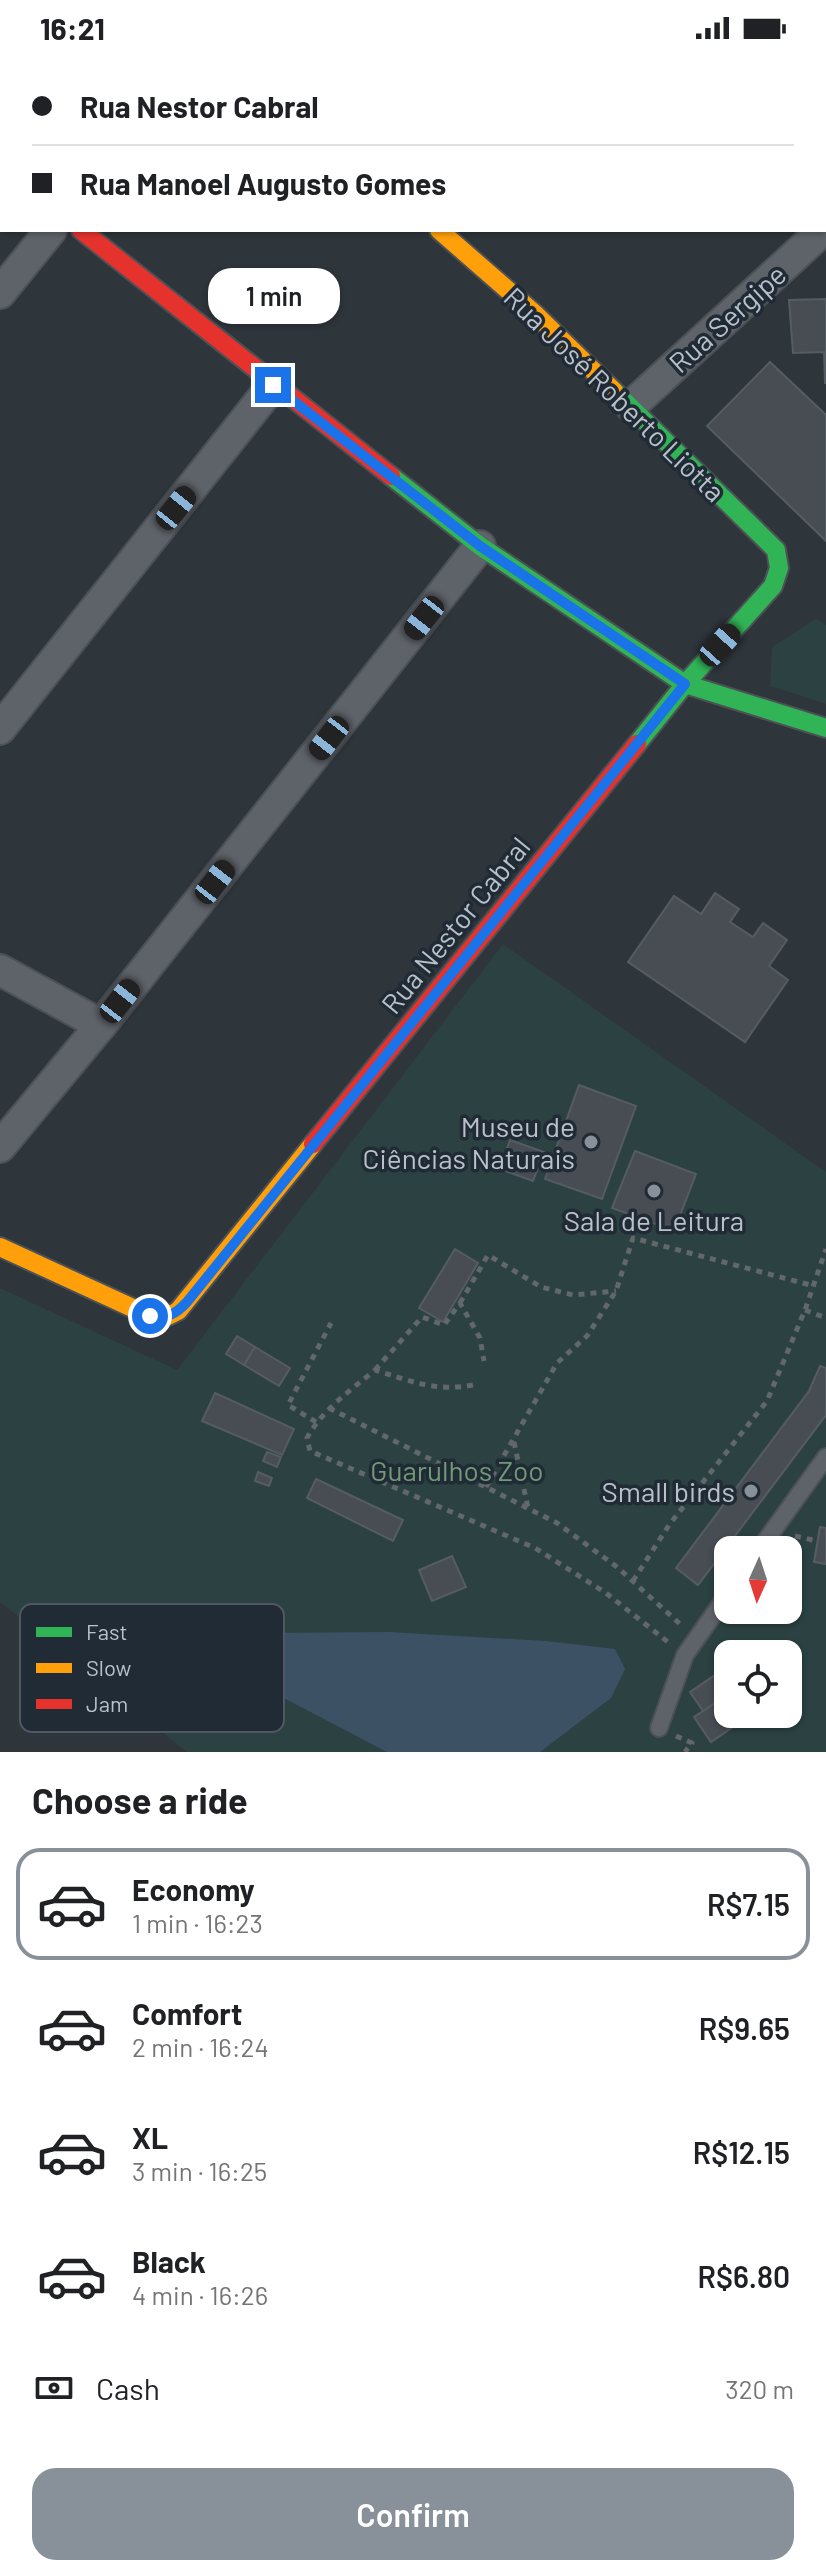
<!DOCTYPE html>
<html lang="en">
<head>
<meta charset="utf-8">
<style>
  body { margin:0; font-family:Barlow,sans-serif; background:#f6f6f6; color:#202124; height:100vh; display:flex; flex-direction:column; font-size:30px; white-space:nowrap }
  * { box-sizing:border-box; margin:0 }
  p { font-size:26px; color:#757577 }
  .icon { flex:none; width:44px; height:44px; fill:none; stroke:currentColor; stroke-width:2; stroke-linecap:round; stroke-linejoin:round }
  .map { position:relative; height:1696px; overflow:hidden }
  .side { display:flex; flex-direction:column; background:#fff; flex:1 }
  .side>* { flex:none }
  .top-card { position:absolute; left:0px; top:0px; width:826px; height:176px; box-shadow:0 2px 6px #0004; display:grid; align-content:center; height:176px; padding:0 32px; background:#fff }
  .needle { width:52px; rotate:183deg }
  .tools { position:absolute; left:714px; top:1480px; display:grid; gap:16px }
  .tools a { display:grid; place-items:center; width:88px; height:88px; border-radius:16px; background:#fff; box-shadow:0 2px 6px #0004; font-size:40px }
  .end { position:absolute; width:36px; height:36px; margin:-18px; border:10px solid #1a73e8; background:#fff; box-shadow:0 0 0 4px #fff }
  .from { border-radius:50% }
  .bubble { position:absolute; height:56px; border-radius:24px; background:#fff; box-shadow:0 2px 6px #0004; font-size:26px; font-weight:600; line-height:56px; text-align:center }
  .car { position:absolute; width:24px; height:48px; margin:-24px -12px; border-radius:10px; box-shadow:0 0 6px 2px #0007; background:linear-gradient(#222 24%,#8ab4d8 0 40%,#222 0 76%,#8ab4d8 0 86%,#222 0) }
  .top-card b { display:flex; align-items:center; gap:28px; height:76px; font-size:30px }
  .top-card b+b { border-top:2px solid #e0e0e0 }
  .top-card i { width:20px; height:20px; background:#202124 }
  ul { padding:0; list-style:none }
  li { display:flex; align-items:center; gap:24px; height:112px; margin:0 16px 12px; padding:0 16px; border:4px solid transparent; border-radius:24px }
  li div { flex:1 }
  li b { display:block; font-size:30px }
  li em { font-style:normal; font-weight:600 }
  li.active { border-color:#889099 }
  li>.icon { width:72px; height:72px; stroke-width:1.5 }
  h2 { padding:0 32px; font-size:36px; line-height:96px }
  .pay { display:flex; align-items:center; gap:20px; height:88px; padding:0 32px; font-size:30px }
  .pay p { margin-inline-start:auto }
  .button { display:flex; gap:16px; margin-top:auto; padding:16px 32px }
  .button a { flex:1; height:92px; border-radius:24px; background:#889099; color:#fff; font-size:32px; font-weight:600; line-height:92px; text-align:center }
  .status { display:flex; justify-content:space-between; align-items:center; height:56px; padding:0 40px; background:#fff; direction:ltr }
  .status svg { height:22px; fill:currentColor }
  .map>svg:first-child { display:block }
  .green { fill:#2b4142; fill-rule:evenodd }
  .water { fill:#3d5164 }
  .building { fill:#474d53; stroke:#565c63; stroke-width:2 }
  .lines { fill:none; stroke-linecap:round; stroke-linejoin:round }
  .lane-casing { stroke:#4c5156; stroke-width:20 }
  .street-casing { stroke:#4c5156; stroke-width:34 }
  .fast-casing { stroke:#4c5156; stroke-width:22 }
  .slow-casing { stroke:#4c5156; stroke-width:22 }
  .jam-casing { stroke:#4c5156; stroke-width:22 }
  .path { stroke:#62676c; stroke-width:5; stroke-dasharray:6 6; stroke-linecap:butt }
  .lane { stroke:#5e6269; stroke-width:16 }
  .street { stroke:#5e6269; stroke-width:30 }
  .fast { stroke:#30b455; stroke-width:18 }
  .slow { stroke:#ff9f0a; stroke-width:18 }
  .jam { stroke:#e5322d; stroke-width:18 }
  .route { stroke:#1a73e8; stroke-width:10 }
  .poi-dot { fill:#889099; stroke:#212b36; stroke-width:3 }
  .labels { text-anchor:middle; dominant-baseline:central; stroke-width:7; stroke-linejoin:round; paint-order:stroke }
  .street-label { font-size:28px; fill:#b9c1cb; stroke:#212b36 }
  .poi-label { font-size:28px; fill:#b9c1cb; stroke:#212b36; text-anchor:end }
  .park-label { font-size:28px; fill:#729a77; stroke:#212b36 }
  .key { fill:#212b36; stroke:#4f5863; stroke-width:2 }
  .key-label { font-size:22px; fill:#b9c1cb }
</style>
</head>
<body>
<div class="status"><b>16:21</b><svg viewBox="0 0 49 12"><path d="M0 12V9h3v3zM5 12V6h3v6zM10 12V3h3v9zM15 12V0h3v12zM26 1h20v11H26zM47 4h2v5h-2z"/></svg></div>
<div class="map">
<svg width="826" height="1696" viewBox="0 0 826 1696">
  <rect width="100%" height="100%" fill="#2e353b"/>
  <g class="green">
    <polygon points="816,563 826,569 826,648 770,630 772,591"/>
    <path d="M503,888L826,1116V1696H187L0,1546V1232L177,1314ZM728,1494H788V1554H728ZM728,1598H788V1658H728Z"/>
  </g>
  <polygon class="water" points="389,1576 546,1585 615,1593 625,1613 611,1642 540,1696 387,1696 257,1628 259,1589 268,1577"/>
  <g class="building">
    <polygon points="826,243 826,327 825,327 824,296 793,297 789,244"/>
    <polygon points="770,306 826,359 826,485 707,370"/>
    <polygon points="715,837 739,853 730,866 753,881 763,867 787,884 769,910 788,924 745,986 628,906 674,840 701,858"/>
    <polygon points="579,1029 636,1050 602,1143 545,1123"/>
    <polygon points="510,1084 544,1096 533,1125 500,1113"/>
    <polygon points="635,1095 696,1118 674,1175 612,1152"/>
    <polygon points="455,1193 478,1207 443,1266 419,1252"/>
    <polygon points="237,1280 255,1291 244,1309 226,1298"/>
    <polygon points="255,1291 290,1312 279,1330 244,1309"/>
    <polygon points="820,1310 826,1312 826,1359 698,1529 676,1512 809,1335"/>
    <polygon points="215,1337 294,1373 282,1399 202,1365"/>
    <polygon points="267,1396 281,1401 277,1411 263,1405"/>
    <polygon points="258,1416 272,1422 269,1430 255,1425"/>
    <polygon points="316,1423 403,1464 393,1485 307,1442"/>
    <polygon points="820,1471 826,1472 826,1508 814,1506"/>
    <polygon points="452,1500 466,1531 432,1545 419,1514"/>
    <polygon points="715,1619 728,1639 703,1655 690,1636"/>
    <polygon points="728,1639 728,1658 751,1658 733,1671 717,1646"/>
    <polygon points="717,1646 733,1671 711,1686 694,1661"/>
  </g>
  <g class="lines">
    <g class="lane-casing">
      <g id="lane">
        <polyline points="759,1494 826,1401"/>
        <polyline points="659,1672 685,1599 728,1538"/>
      </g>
    </g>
    <g class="street-casing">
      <g id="street">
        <polyline points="242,0 244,2"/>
        <polyline points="776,0 777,2"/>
        <polyline points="191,2 193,0"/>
        <polyline points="824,76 826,79"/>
        <polyline points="0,109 2,110"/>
        <polyline points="0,237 51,174"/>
        <polyline points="631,350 823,174"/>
        <polyline points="0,673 273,329"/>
        <polyline points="0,914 101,969"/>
        <polyline points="0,1091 101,969 480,490"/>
      </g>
    </g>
    <g class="fast-casing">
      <g id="fast">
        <polyline points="614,335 776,494 779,512 773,530 685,628 637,688"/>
        <polyline points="391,420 480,490 685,628 826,672"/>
      </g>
    </g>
    <g class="slow-casing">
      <g id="slow">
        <polyline points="439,174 534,257 614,335"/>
        <polyline points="0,1191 150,1260 168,1260 178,1255 313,1088"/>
      </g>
    </g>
    <g class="jam-casing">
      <g id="jam">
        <polyline points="81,174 391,420"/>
        <polyline points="313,1088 637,688"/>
      </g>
    </g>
    <g class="path">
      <polyline points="460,1247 488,1199 541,1231 573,1239 616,1235"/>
      <polyline points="805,1254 826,1262"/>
      <polyline points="375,1314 422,1261 444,1269 460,1247 480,1282 484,1305"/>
      <path d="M473,1329C436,1336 410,1325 375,1314C350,1335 323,1353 307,1382L310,1395L535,1492L606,1537L668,1586"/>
      <polyline points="329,1352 557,1467 617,1511 680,1568"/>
      <polyline points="316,1366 288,1349 331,1267"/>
      <polyline points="514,1386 528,1452"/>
      <polyline points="486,1431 557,1307 587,1280 616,1235 633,1182 814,1230"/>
      <polyline points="795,1480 817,1485"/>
      <polyline points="719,1518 728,1506"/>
      <polyline points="633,1525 669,1469 767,1345 805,1254 826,1193"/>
      <polyline points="676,1680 692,1687 685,1696"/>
    </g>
    <use href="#lane" class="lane"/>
    <use href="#street" class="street"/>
    <use href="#fast" class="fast"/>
    <use href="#slow" class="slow"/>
    <use href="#jam" class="jam"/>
  </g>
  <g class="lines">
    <path class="route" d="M150,1260C167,1263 176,1258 187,1246L685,628L480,490L273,329"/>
  </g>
  <g class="poi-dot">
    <circle cx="591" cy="1086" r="8"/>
    <circle cx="654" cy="1135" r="8"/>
    <circle cx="751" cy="1435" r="8"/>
  </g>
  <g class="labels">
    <g class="street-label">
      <text transform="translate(727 262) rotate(-42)">Rua Sergipe</text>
      <text transform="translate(615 338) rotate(44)">Rua José Roberto Liotta</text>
      <text transform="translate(455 869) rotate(-51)">Rua Nestor Cabral</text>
    </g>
    <g class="poi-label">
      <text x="575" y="1070">Museu de<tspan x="575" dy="32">Ciências Naturais</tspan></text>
      <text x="654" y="1164" text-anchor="middle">Sala de Leitura</text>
      <text x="735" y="1435">Small birds</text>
    </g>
    <g class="park-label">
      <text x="457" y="1414">Guarulhos Zoo</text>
    </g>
  </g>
  <rect x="20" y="1548" width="264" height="128" rx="12" class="key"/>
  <rect x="36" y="1571" width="36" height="10" fill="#30b455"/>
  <rect x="36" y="1607" width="36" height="10" fill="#ff9f0a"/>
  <rect x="36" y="1643" width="36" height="10" fill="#e5322d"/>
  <g class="key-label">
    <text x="86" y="1584">Fast</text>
    <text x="86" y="1620">Slow</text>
    <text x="86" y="1656">Jam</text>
  </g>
</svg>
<div class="tools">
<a><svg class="needle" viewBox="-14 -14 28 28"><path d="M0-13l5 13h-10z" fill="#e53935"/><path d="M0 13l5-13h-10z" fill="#757577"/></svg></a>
<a><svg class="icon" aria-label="locate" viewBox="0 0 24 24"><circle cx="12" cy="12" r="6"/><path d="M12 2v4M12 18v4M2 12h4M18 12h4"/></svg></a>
</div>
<i class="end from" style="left:150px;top:1260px"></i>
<i class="end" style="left:273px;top:329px"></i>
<div class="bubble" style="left:208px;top:212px;width:132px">1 min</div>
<i class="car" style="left:176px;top:452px;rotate:39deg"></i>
<i class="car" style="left:424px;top:562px;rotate:218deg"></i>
<i class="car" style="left:720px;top:589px;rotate:42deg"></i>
<i class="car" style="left:329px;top:682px;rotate:218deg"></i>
<i class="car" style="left:215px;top:826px;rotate:38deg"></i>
<i class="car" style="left:120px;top:945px;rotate:38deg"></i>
<div class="top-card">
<b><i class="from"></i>Rua Nestor Cabral</b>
<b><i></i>Rua Manoel Augusto Gomes</b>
</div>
</div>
<section class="side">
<h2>Choose a ride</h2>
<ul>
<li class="active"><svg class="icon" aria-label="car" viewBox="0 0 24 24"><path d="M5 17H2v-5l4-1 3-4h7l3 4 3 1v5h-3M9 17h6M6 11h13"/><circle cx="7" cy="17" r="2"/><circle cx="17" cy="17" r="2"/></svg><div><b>Economy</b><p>1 min · 16:23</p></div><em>R$7.15</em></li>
<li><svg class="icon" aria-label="car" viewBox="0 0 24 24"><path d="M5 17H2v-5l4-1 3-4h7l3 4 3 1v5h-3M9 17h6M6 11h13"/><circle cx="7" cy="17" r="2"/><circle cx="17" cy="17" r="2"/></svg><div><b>Comfort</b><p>2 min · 16:24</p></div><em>R$9.65</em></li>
<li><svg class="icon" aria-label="car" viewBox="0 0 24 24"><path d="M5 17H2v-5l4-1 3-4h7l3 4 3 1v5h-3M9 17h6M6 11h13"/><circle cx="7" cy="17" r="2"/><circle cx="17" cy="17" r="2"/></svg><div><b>XL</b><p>3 min · 16:25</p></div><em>R$12.15</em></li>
<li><svg class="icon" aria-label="car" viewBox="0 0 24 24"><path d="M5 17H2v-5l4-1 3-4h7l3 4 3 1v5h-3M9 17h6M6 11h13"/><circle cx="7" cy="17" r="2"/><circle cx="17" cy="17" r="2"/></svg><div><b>Black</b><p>4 min · 16:26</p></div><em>R$6.80</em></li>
</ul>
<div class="pay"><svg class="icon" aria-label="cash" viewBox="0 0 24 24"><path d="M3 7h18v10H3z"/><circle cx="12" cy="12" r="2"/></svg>Cash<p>320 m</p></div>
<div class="button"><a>Confirm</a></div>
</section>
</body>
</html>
